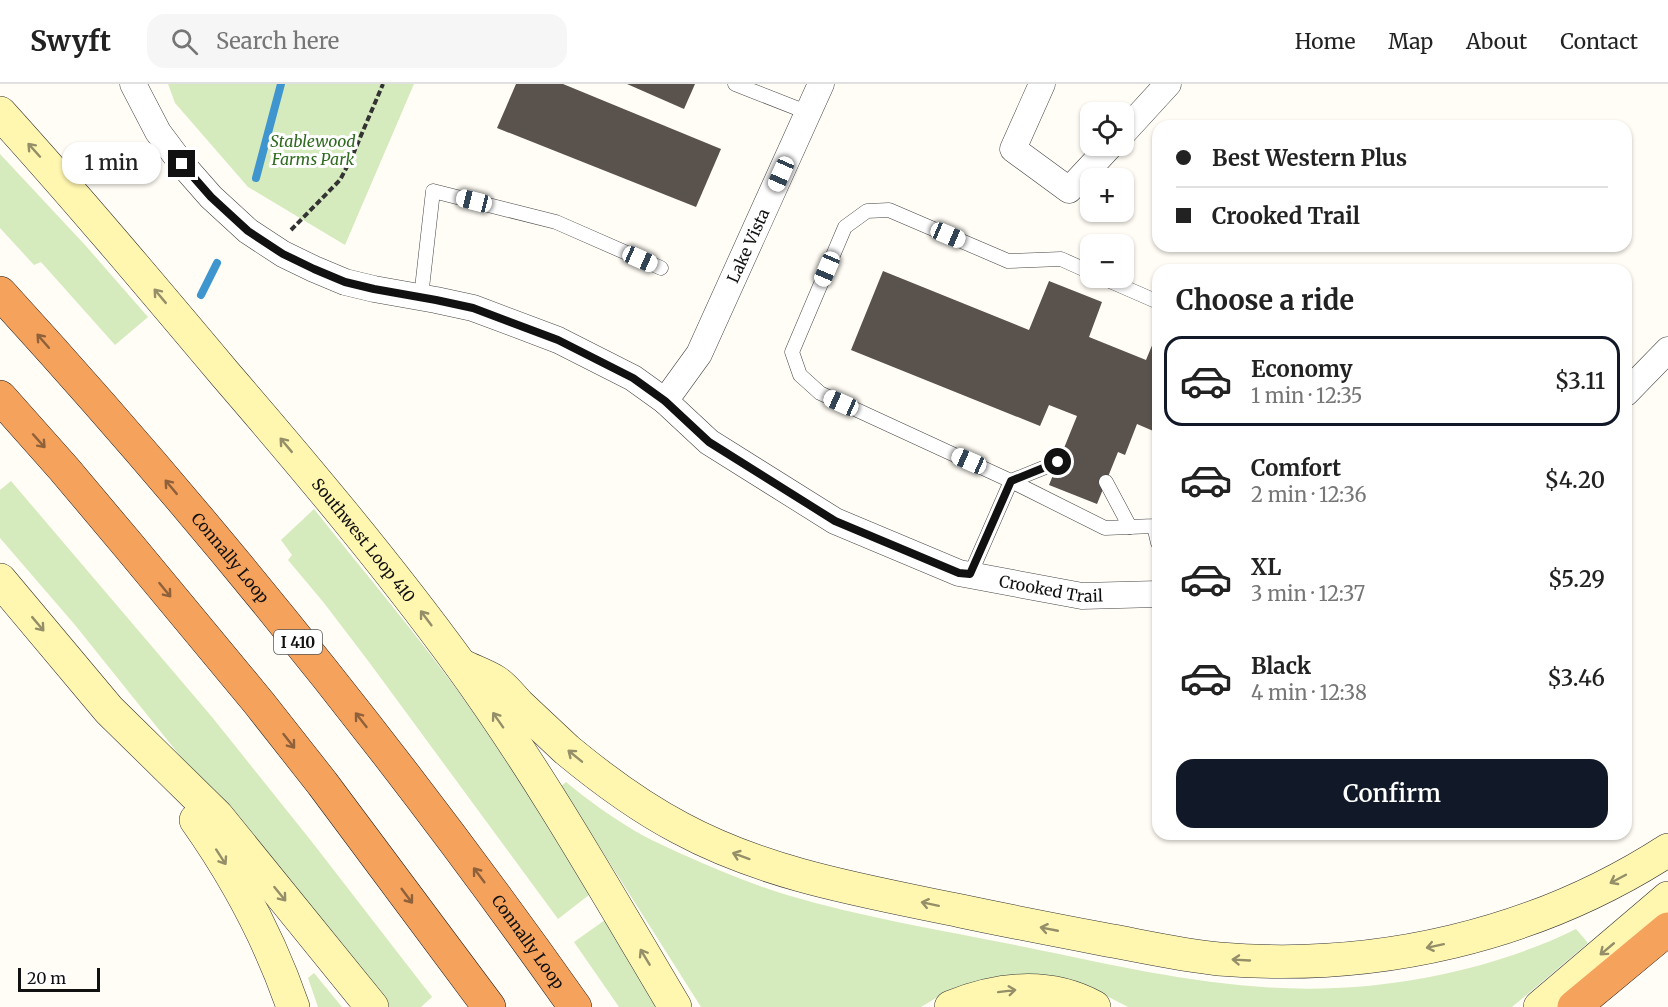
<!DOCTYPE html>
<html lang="en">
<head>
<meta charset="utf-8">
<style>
  body { margin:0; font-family:Merriweather,serif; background:#f6f6f6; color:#222; height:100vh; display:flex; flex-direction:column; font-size:22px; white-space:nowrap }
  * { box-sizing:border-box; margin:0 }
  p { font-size:20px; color:#767676 }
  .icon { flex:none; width:33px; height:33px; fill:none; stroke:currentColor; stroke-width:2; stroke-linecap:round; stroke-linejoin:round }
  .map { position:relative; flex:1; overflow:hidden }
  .drawer { position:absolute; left:1152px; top:180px; width:480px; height:576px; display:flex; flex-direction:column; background:#fff; border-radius:18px; box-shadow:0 2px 4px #0004 }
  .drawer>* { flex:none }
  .hud { position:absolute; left:1152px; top:36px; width:480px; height:132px; border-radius:18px; box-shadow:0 2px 4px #0004; display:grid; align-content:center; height:132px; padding:0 24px; background:#fff }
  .buttons { position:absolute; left:1080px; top:18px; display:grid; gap:12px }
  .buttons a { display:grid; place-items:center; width:54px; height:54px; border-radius:12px; background:#fff; box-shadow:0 2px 4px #0004; font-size:30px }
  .scale { position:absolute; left:18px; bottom:15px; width:82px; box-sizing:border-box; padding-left:6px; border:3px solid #111; border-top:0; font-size:16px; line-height:21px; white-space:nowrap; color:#111; -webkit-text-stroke:4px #fff; paint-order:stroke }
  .end { position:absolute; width:27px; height:27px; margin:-14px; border:8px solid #111; background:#fff; box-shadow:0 0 0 3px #fff }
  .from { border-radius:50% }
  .bubble { position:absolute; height:42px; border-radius:18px; background:#fff; box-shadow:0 2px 4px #0004; font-size:20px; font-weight:600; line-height:42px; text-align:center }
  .car { position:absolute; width:18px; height:36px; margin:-18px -9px; border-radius:8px; box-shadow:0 0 4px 2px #0007; background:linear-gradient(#fff 24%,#345 0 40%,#fff 0 76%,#345 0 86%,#fff 0) }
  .hud b { display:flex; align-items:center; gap:21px; height:57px; font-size:22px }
  .hud b+b { border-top:2px solid #e0e0e0 }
  .hud i { width:15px; height:15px; background:#222 }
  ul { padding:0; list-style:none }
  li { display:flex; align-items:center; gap:18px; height:90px; margin:0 12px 9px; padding:0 12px; border:3px solid transparent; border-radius:18px }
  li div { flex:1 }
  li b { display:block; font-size:22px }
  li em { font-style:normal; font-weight:600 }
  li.on { border-color:#111827 }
  li>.icon { width:54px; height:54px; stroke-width:1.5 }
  h2 { padding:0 24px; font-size:27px; line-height:72px }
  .action { display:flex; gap:12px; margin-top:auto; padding:12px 24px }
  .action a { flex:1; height:69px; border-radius:18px; background:#111827; color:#fff; font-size:24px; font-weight:600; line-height:69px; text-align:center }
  header { display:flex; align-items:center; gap:36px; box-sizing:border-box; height:84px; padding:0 30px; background:#fff; border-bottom:2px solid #e0e0e0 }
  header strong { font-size:28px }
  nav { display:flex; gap:33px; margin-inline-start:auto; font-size:21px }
  .search { width:420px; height:54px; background:#f6f6f6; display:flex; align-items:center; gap:15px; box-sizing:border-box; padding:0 21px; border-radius:18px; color:#767676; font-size:22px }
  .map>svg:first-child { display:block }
  .green { fill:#d5ebbd }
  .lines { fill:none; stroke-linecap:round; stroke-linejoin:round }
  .stream { stroke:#3f96cf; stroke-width:8 }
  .building { fill:#5a524d }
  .lane-casing { stroke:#444; stroke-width:15 }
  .street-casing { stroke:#444; stroke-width:27 }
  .secondary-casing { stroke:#333; stroke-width:34 }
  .highway-casing { stroke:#222; stroke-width:34 }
  .path { stroke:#333; stroke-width:4; stroke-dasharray:6 3; stroke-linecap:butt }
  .lane { stroke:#fff; stroke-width:14 }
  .street { stroke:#fff; stroke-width:26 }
  .secondary { stroke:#fff6b0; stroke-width:33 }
  .highway { stroke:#f5a25d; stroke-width:33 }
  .oneway { stroke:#948f68 }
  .oneway2 { stroke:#8e613b }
  .route { stroke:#111; stroke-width:8 }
  .labels { text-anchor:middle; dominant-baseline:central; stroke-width:6; stroke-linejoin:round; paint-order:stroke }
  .shield { fill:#fff; stroke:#585858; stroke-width:1.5 }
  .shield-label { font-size:15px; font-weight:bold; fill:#111 }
  .park-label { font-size:16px; font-style:italic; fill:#2f6b1f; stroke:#fff }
  .street-label { font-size:16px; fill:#111; stroke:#fff }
</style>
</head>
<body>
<header>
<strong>Swyft</strong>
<div class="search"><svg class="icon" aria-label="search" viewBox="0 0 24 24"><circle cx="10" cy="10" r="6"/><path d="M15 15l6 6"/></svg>Search here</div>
<nav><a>Home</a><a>Map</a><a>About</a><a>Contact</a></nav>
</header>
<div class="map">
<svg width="1668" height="923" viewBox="0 0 1668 923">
  <rect width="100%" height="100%" fill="#fffdf5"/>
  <g class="green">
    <polygon points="168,0 414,0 345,161 248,103 175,19"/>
    <polygon points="0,70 85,161 148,233 115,261 41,178 34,181 0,144"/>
    <polygon points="11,397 212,633 312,758 432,913 421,923 385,923 250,759 75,541 0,454 0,406"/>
    <path d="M314,425C365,489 418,552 466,618C511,680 551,745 589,811L558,835L369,578L324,519L288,476L292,471L281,456Z"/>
    <path d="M566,698C588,716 610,732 635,747C656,759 680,769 702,779C730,791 758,802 787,811C865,834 946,847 1025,863C1127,884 1231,909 1335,904C1414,901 1506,880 1576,845L1588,859L1512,923H1128L1095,906L941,911L921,923H701L561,702Z"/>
    <polygon points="605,836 656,923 619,923 574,858"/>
    <polygon points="314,889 342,923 318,923 308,894"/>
  </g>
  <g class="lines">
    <g class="stream">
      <polyline points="256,94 281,0"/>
      <polyline points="201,211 217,179"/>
    </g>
  </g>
  <g class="building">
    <polygon points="516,0 563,0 721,65 696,123 497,44"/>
    <polygon points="627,0 695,0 684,25"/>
    <polygon points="883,187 1029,246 1049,197 1102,218 1089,253 1146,276 1158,247 1158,349 1137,340 1125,371 1118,368 1097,420 1049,401 1077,332 1049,321 1040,342 851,266"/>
  </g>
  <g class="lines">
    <g class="lane-casing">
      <g id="lane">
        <polyline points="735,0 809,29"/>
        <polyline points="1090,188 1061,175 1008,177 889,126 867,127 845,143 792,268 800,291 820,309 1011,397 1105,444 1154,442 1158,440"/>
        <polyline points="1103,194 1158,218"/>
        <polyline points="421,213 433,107 556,138 661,184"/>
        <polyline points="1106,398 1130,443"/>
        <polyline points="1154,442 1158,459"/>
        <polyline points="970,491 1011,397 1058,378"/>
      </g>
    </g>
    <g class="street-casing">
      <g id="street">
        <path id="s1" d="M133,0L158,48L182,80L211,113L248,147L283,170L314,185L345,198L374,205L436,216L473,224L558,256L633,294L665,317L709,358L835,437L959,489L1082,512L1158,510"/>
        <polyline points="1042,0 1013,65 1069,106 1110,62"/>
        <polyline points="1124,48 1168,0"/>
        <polyline points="1626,309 1668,266"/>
        <path id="s2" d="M665,317L699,270L821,0"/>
      </g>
    </g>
    <g class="secondary-casing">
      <g id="secondary">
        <path id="s3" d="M0,29C77,114 151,202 225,290C306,384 386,479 459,579C539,689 606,807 675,923"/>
        <polyline points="0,496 109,626 217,732 372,923"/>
        <path d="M461,581C472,587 485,591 496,598C505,604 512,614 519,621C535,636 551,651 567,666C602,695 640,723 680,744C767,791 865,807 961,827C1008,837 1055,846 1102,855C1141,862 1179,871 1219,875C1376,888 1535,852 1668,766"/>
        <path d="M196,736C237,794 270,856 293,923"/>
        <path d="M951,923C999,904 1048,898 1094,923"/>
        <polyline points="1540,923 1668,814"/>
      </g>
    </g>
    <g class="highway-casing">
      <g id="highway">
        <path id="s4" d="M0,209C206,434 399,674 575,923"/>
        <polyline points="0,313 64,385 128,461 259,619 322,699 489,923"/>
        <polyline points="1574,923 1668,845"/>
      </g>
    </g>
    <polyline class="path" points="291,146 340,96 351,75 383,0"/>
    <use href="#lane" class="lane"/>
    <use href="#street" class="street"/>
    <use href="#secondary" class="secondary"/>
    <use href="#highway" class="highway"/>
  </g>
  <defs><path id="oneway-shaft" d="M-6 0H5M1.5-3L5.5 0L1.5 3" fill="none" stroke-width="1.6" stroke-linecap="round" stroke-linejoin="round" transform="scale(1.5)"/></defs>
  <g class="oneway">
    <use href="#oneway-shaft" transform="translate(34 66) rotate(-132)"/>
    <use href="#oneway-shaft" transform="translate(160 212) rotate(-130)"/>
    <use href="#oneway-shaft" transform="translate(286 361) rotate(-130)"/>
    <use href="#oneway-shaft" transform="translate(426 534) rotate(-127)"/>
    <use href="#oneway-shaft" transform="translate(38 540) rotate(50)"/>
    <use href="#oneway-shaft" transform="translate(498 636) rotate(-125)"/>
    <use href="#oneway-shaft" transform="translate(575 672) rotate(-141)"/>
    <use href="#oneway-shaft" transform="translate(741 772) rotate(-160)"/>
    <use href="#oneway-shaft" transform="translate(221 773) rotate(57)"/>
    <use href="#oneway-shaft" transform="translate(1618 795) rotate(152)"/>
    <use href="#oneway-shaft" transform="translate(280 810) rotate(51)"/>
    <use href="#oneway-shaft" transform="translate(930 820) rotate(-168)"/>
    <use href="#oneway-shaft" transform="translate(1049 845) rotate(-169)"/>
    <use href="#oneway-shaft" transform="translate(1435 862) rotate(168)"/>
    <use href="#oneway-shaft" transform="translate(1607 865) rotate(140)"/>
    <use href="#oneway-shaft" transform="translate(645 873) rotate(-121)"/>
    <use href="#oneway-shaft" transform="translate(1241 876) rotate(-177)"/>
    <use href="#oneway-shaft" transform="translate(1007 907) rotate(-7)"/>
  </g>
  <g class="oneway2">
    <use href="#oneway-shaft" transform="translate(43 257) rotate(-131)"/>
    <use href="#oneway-shaft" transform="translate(39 357) rotate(48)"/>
    <use href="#oneway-shaft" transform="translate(171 403) rotate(-130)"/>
    <use href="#oneway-shaft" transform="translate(165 506) rotate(51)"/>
    <use href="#oneway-shaft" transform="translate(361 636) rotate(-128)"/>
    <use href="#oneway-shaft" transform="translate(289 657) rotate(52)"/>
    <use href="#oneway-shaft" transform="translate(479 791) rotate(-127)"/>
    <use href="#oneway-shaft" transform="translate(407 812) rotate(53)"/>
  </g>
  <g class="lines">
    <polyline class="route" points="182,80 211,113 248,147 283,170 314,185 345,198 374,205 436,216 473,224 558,256 633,294 665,317 709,358 835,437 959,489 970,490 1011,397 1058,378"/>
  </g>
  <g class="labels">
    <rect class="shield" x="274" y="546" width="48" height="24" rx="4.5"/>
    <g class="shield-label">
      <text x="298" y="558">I 410</text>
    </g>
    <g class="park-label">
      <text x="313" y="57">Stablewood<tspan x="313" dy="18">Farms Park</tspan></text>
    </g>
    <g class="street-label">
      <text stroke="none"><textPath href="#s2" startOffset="177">Lake Vista</textPath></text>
      <text stroke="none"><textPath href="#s3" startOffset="561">Southwest Loop 410</textPath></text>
      <text stroke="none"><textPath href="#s4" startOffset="351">Connally Loop</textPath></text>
      <text stroke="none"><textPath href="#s1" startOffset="1080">Crooked Trail</textPath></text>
      <text stroke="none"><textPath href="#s4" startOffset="837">Connally Loop</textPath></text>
    </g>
  </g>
</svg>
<div class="buttons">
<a><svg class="icon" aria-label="locate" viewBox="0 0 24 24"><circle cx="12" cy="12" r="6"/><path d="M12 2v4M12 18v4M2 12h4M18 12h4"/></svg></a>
<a>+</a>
<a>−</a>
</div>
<div class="scale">20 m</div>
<i class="end from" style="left:1058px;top:378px"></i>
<i class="end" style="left:182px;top:80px"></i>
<div class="bubble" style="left:62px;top:58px;width:99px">1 min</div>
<i class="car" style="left:781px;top:90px;rotate:204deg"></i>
<i class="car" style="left:474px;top:117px;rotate:284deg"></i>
<i class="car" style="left:948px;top:151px;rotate:113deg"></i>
<i class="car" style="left:640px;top:175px;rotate:114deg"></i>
<i class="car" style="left:827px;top:185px;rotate:203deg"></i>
<i class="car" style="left:841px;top:319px;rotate:294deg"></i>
<i class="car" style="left:969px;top:377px;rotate:294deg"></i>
<div class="hud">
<b><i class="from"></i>Best Western Plus</b>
<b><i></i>Crooked Trail</b>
</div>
<section class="drawer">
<h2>Choose a ride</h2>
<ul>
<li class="on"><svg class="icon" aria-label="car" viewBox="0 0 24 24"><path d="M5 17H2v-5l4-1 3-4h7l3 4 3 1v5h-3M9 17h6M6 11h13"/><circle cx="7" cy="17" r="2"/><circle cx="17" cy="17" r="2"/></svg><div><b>Economy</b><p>1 min · 12:35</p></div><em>$3.11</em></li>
<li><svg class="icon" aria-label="car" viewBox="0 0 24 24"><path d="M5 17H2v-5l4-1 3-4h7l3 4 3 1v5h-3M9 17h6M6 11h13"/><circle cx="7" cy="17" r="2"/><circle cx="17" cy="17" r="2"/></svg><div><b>Comfort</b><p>2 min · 12:36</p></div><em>$4.20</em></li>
<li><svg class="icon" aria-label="car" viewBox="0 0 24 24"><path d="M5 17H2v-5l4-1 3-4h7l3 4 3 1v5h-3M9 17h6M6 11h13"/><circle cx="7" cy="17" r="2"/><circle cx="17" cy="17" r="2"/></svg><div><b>XL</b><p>3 min · 12:37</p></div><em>$5.29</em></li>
<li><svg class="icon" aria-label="car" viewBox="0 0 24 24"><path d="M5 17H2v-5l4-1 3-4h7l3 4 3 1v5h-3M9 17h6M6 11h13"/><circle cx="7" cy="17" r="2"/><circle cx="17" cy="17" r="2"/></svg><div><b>Black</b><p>4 min · 12:38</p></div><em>$3.46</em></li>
</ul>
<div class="action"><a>Confirm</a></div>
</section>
</div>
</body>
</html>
